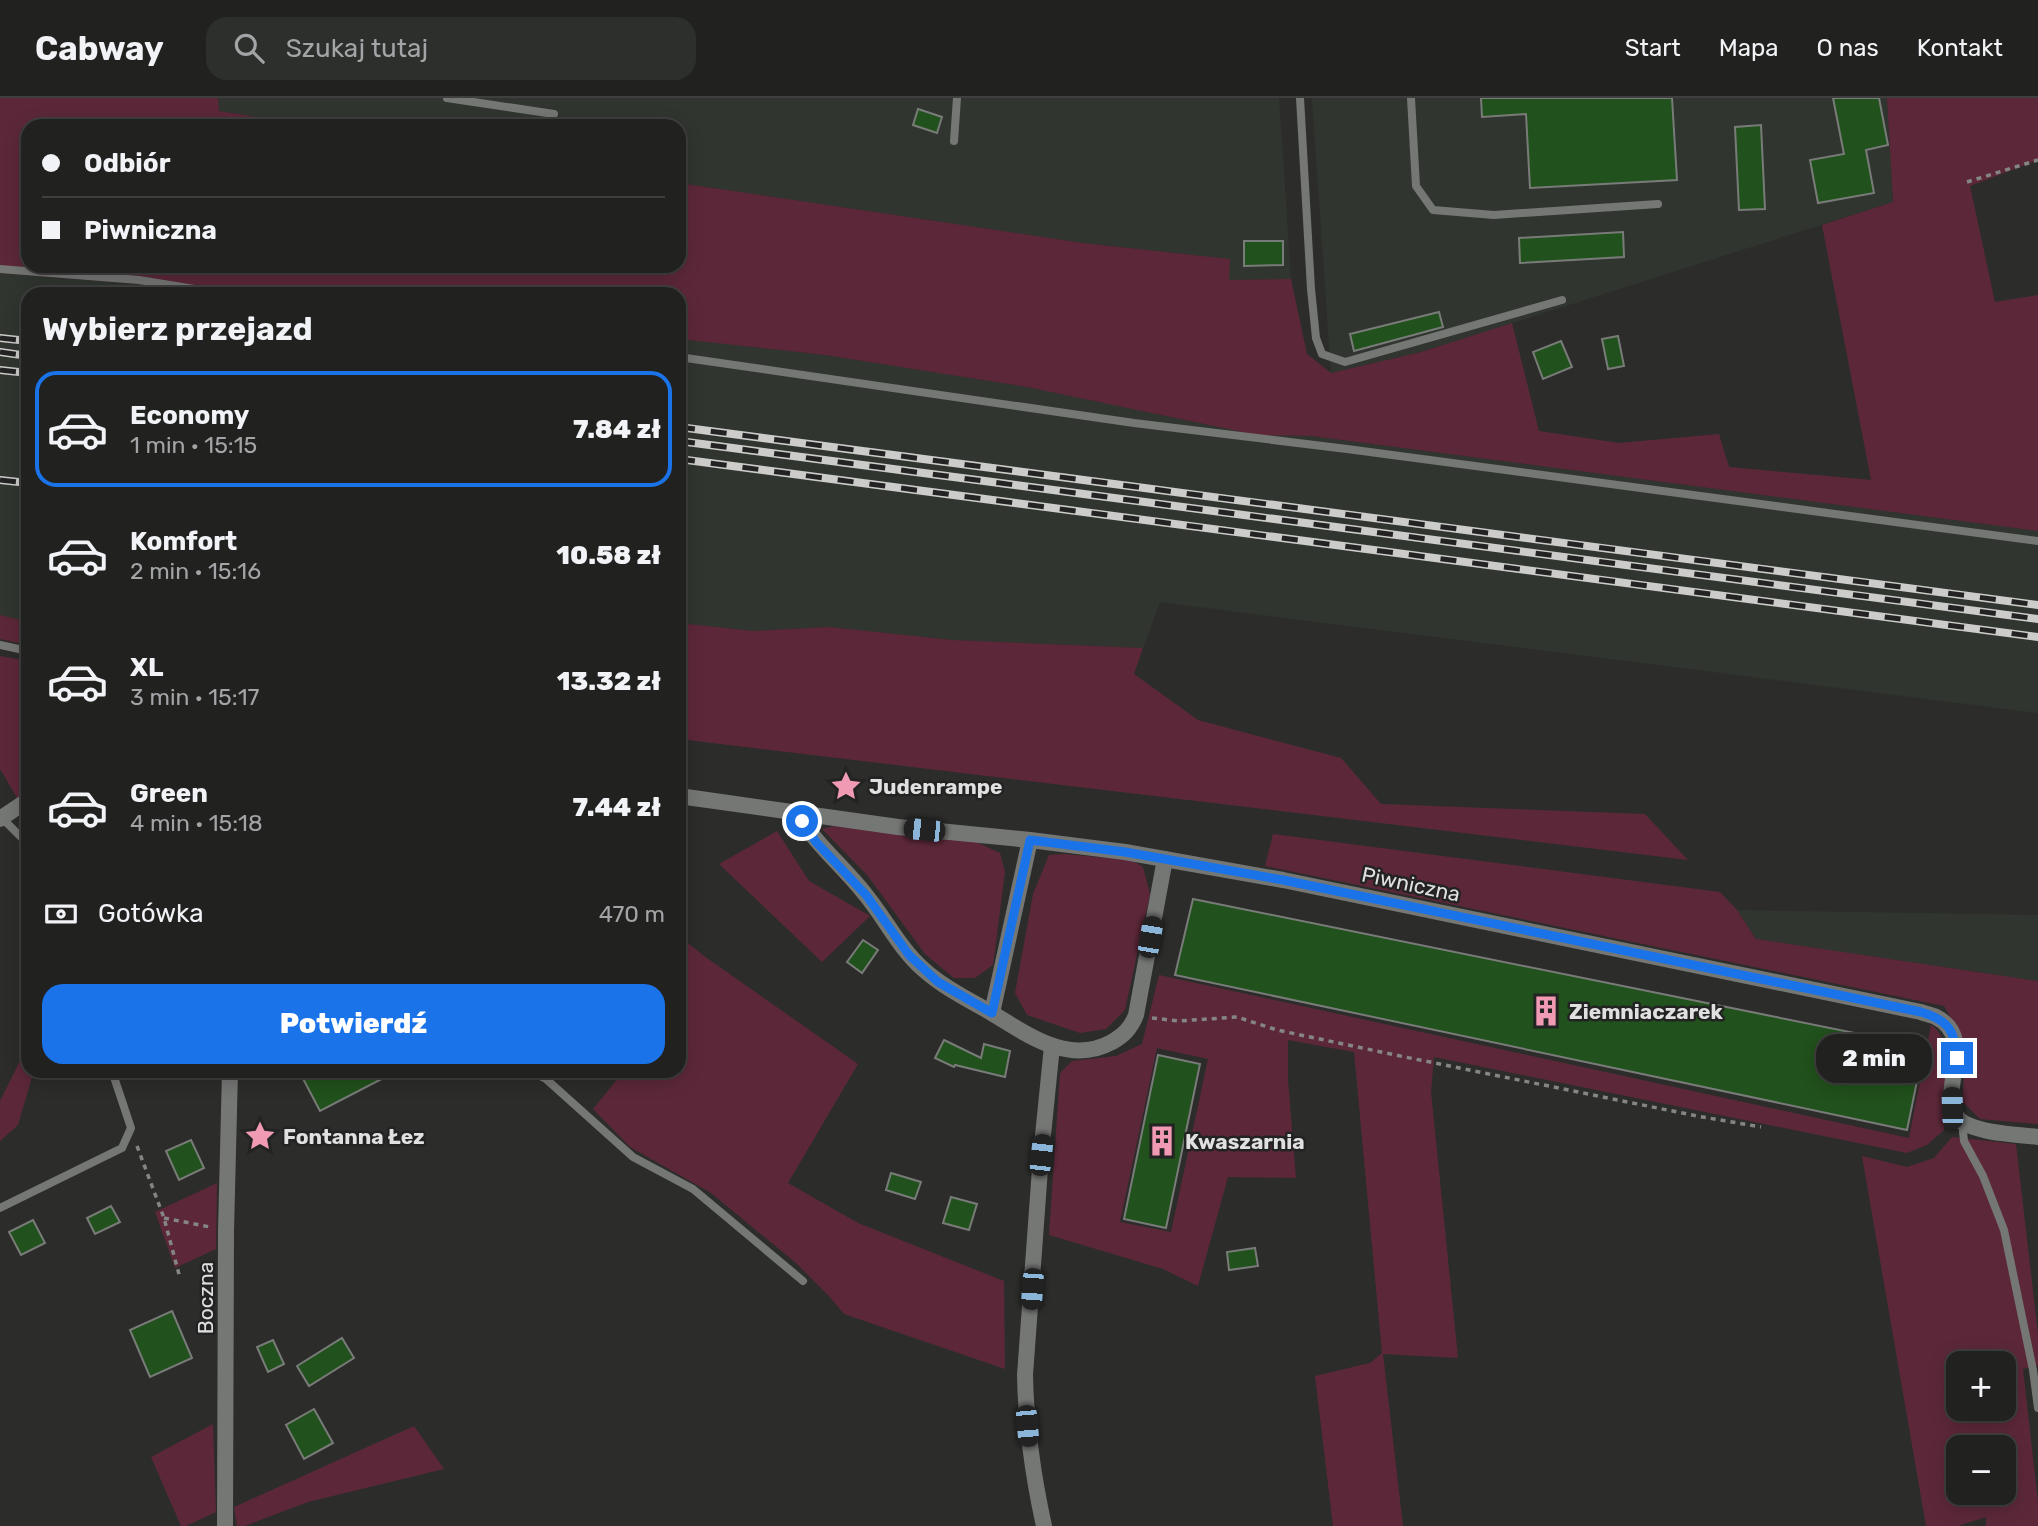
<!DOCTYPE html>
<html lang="pl">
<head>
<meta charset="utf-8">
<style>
  body { margin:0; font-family:Rubik,sans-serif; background:#2d2f2d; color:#f1f3f6; height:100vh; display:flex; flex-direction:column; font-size:26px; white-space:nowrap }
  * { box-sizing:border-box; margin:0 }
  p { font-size:23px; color:#a2a4a5 }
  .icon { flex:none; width:38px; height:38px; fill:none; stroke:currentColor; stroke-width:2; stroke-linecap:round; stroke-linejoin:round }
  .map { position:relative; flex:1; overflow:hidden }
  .side { position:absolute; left:21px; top:189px; width:665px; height:791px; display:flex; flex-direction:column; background:#212220; border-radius:21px; box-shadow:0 4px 18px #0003,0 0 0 2px #3e3f3e }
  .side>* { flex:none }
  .banner { position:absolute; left:21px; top:21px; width:665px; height:154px; border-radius:21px; box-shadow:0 4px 18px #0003,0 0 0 2px #3e3f3e; display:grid; align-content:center; height:154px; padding:0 21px; background:#212220 }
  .fabs { position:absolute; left:1946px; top:1253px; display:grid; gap:14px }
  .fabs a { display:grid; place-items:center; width:70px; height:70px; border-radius:14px; background:#212220; box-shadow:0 4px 18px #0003,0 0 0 2px #3e3f3e; font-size:35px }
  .end { position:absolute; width:32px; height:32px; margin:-16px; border:9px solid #1a73e8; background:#fff; box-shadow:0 0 0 4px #fff }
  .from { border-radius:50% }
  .bubble { position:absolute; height:49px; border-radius:21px; background:#212220; box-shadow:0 4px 18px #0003,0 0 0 2px #3e3f3e; font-size:23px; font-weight:800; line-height:49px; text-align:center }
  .car { position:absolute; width:21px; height:42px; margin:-21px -10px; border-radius:9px; box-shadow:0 0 5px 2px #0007; background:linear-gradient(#222 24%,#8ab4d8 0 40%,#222 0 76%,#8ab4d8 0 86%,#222 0) }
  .banner b { display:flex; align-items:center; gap:24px; height:66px; font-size:26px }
  .banner b+b { border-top:2px solid #3e3f3e }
  .banner i { width:18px; height:18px; background:#f1f3f6 }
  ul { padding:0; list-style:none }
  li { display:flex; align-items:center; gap:21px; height:116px; margin:0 14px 10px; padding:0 7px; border:4px solid transparent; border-radius:21px }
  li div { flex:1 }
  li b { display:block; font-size:26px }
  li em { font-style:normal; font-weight:800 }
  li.active { border-color:#1a73e8 }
  li>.icon { width:63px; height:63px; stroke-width:1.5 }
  h2 { padding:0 21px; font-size:32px; line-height:84px }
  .pay { display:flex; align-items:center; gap:18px; height:77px; padding:0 21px; font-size:26px }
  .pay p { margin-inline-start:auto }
  .cta { display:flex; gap:14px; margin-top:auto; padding:14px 21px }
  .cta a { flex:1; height:80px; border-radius:21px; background:#1a73e8; color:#fff; font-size:28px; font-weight:800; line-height:80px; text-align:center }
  header { display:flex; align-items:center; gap:42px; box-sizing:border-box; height:98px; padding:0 35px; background:#212220; border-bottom:2px solid #3e3f3e }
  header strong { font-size:33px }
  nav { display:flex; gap:38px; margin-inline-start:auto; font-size:24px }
  .search { width:490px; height:63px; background:#2d2f2d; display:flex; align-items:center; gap:18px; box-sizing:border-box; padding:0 24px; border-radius:21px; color:#a2a4a5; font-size:26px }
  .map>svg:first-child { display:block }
  .built { fill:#30362f }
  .green { fill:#5c2839; fill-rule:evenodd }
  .building { fill:#21511c; stroke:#797b79; stroke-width:2 }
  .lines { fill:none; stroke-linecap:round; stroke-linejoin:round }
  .path { stroke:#858684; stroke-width:3.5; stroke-dasharray:5 5; stroke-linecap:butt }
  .service { stroke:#757775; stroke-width:8 }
  .minor { stroke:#757775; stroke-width:16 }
  .rail-casing { stroke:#cccdcb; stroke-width:8 }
  .rail { stroke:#222322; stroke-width:5; stroke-dasharray:16; stroke-linecap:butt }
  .route { stroke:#1a73e8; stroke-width:9 }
  .labels { text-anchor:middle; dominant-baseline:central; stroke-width:5; stroke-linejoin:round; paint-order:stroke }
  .poi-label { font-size:21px; font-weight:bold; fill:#dfe0df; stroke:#222322; text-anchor:start }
  .street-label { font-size:21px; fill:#dfe0df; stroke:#222322 }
</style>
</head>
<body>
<header>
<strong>Cabway</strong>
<div class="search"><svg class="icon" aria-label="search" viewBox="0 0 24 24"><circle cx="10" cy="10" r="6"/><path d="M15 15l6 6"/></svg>Szukaj tutaj</div>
<nav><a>Start</a><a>Mapa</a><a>O nas</a><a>Kontakt</a></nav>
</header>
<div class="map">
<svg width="2038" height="1428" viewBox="0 0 2038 1428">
  <rect width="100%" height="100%" fill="#2c2d2b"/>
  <g class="built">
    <polygon points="218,0 1279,0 1291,181 1228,182 1230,161 1083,145 679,85 679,28 315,28 219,13"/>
    <polygon points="1312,0 1887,0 1893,104 1421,254 1331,275"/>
    <polygon points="0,175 165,188 245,196 28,196 28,524 0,517"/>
    <polygon points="679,241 825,257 1027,289 1257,337 1311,338 2038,433 2038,615 1160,504 1143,550 953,542 829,529 753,533 679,525"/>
    <polygon points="1737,812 2038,817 2038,883 1756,841"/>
  </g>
  <g class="green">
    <polygon points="0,0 218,0 219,13 315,28 28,28 28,168 679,168 679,85 1083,145 1230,161 1229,182 1291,181 1307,256 1331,275 1421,254 1512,225 1539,333 1619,345 1719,336 1729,369 1871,382 1822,127 1893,104 1887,0 2038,0 2038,62 1970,88 1995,204 2038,197 2038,433 1311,338 1257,337 1027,289 825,257 679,241 679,196 245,196 165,188 0,175"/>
    <polygon points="0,517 28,524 28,547 0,541"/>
    <polygon points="679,525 753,533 829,529 953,542 1143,550 1134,576 1198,622 1341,660 1381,706 1645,716 1688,762 679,641"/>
    <polygon points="0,558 28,563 28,689 17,700 0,671"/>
    <polygon points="834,728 974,743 1000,755 1005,774 993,867 975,880 954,880 925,856 868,778 822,731"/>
    <polygon points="777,733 809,783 870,818 822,864 719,766"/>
    <polygon points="1273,736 1720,794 1737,812 1756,841 2038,883 2038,1026 1980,1021 1962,1003 1967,948 1944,908 1265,768"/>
    <polygon points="1064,756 1131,762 1143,769 1150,796 1125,912 1106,931 1080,935 1027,917 1015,895 1033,796 1049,757"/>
    <polygon points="679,838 704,858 858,966 788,1085 858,1125 1004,1183 1005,1271 844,1216 828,1197 796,1165 711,1095 630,1049 593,1011 624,973 679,973"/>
    <path d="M1159,877L1909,1040L1931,927C1956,942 1946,1005 1944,1032L1927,1047L1907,1055L1434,959L1431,994L1458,1260L1383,1256L1403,1428H1333L1315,1278L1370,1265L1382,1255L1354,954L1288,942V982L1296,1080L1228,1079L1198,1188L1163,1171L1049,1137L1060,975L1072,963L1116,958L1142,946ZM1157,950L1208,961L1171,1134L1120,1124Z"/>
    <polygon points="28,947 28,973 37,973 32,979 18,1027 0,1043 0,1003"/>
    <path d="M1952,1039L2016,1046L2038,1236V1267L2023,1271L2038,1404V1428H1986V1419L1958,1428H1926L1862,1058L1907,1069L1934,1060ZM1958,1265H2004V1311H1958ZM1958,1349H2004V1395H1958Z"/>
    <polygon points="217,1085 216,1151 175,1170 155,1114"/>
    <polygon points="213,1326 216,1414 186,1428 181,1428 151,1359"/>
    <polygon points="414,1328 444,1371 308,1404 245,1428 237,1428 234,1409"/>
  </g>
  <g class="building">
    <polygon points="1481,0 1672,0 1677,82 1530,90 1526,16 1482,19"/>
    <polygon points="1833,0 1879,0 1888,47 1866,52 1874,95 1818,105 1810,62 1844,56"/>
    <polygon points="918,11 942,19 937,35 913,27"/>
    <polygon points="1761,27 1765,111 1739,112 1735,29"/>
    <polygon points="1623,134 1624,159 1520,165 1519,140"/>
    <polygon points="1244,143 1283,143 1283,167 1244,168"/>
    <polygon points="1439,214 1443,229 1354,253 1350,236"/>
    <polygon points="1618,238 1624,268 1608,271 1602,241"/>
    <polygon points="1561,243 1572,269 1543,281 1533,254"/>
    <polygon points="1193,801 1924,949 1907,1032 1175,877"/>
    <polygon points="863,842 878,852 862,875 847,864"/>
    <polygon points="944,942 981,960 984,946 1010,953 1005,979 955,967 954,969 935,960"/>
    <polygon points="1158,957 1200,966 1166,1130 1124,1121"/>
    <polygon points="299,973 397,973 320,1013"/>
    <polygon points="191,1042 204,1070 179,1082 166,1053"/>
    <polygon points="891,1075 921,1084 915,1101 886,1092"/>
    <polygon points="951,1099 977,1106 969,1132 943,1125"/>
    <polygon points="111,1108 120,1124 95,1136 87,1120"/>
    <polygon points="33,1122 45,1145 21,1157 9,1134"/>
    <polygon points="1255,1150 1258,1168 1229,1172 1227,1154"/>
    <polygon points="172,1213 192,1260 150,1279 130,1232"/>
    <polygon points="342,1240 354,1260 309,1288 297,1268"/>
    <polygon points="273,1242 284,1266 268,1274 257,1249"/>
    <polygon points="314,1311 333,1345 304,1361 286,1327"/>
  </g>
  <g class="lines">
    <g class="path">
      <polyline points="1967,84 2038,62"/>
      <polyline points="1152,920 1179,923 1237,919 1277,932 1405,959 1697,1018 1761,1029"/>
      <polyline points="137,1048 164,1120 180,1180"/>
      <polyline points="164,1120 210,1129"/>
    </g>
    <g class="service">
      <polyline points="447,0 554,16"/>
      <polyline points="1300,0 1311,191 1316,240 1322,256 1345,264 1562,202"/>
      <polyline points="1411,0 1416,88 1433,112 1494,117 1658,106"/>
      <polyline points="954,43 957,0"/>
      <polyline points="0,171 139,182 225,196"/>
      <polyline points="679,259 1134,325 1347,351 2038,443"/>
      <polyline points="0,547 28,553"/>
      <polyline points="2,720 25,743 28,750"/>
      <polyline points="530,973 546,981 633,1059 693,1091 803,1183"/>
      <polyline points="1962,1024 1964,1043 1983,1078 2004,1132 2033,1272 2038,1310"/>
      <polyline points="0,1110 122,1050 131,1030 112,973"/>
    </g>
    <g class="minor">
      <path d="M679,698L898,729L1030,742L1125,754L1283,782L1921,914C1926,916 1932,917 1936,919C1982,942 1929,1005 1964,1025C1985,1036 2015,1036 2038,1039"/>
      <path d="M797,715C815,746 843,768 865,796C885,820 899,850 923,871C943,889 967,901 990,914C1027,936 1068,968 1112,944C1124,937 1131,930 1136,917L1165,761"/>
      <polyline points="0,721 28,702"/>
      <polyline points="992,915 1030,742"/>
      <polyline points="225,1428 226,1133 230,973"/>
      <path d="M1044,1428C1033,1378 1026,1329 1025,1277L1041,1057L1052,948"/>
    </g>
    <g class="rail-casing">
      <g id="rail">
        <polyline points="0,240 28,243"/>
        <polyline points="0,254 28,258"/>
        <polyline points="0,272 28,275"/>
        <polyline points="679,329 2038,507"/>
        <polyline points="679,343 2038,521"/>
        <polyline points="679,361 2038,539"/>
        <polyline points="0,382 28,385"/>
      </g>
    </g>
    <use href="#rail" class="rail"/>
  </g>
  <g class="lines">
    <path class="route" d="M802,723L816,744L866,797L909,857L938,884L992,915L1030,742L1125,754L1283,782L1921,914C1948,922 1955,932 1957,960"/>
  </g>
  <defs>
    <g id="sight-bare" transform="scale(2.415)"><path d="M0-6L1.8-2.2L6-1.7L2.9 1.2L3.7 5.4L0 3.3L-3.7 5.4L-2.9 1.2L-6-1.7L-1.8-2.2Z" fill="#f19ab3" stroke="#222322" stroke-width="2.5" paint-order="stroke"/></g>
    <g id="building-bare" transform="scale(2.415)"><path d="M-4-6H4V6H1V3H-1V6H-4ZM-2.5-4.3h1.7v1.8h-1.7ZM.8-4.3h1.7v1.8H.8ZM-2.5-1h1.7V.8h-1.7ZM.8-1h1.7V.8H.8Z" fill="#f19ab3" stroke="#222322" stroke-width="2.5" paint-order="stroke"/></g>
  </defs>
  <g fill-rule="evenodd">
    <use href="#sight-bare" x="846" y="688"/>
    <use href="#building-bare" x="1546" y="913"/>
    <use href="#sight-bare" x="260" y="1038"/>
    <use href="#building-bare" x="1162" y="1043"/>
  </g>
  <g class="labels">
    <g class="poi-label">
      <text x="869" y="688">Judenrampe</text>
      <text x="1569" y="913">Ziemniaczarek</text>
      <text x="283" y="1038">Fontanna Łez</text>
      <text x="1185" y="1043">Kwaszarnia</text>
    </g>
    <g class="street-label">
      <text transform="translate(1411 786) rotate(12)">Piwniczna</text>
      <text transform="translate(205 1200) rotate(-90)">Boczna</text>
    </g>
  </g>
</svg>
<div class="fabs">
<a>+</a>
<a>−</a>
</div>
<i class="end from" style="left:802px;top:723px"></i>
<i class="end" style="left:1957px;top:960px"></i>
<div class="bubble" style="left:1816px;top:936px;width:116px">2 min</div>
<i class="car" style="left:924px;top:732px;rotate:276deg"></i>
<i class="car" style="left:1150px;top:839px;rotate:10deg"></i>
<i class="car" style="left:1952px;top:1010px;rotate:358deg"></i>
<i class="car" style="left:1041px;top:1057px;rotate:6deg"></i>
<i class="car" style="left:1032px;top:1191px;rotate:184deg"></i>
<i class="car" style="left:1027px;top:1328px;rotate:175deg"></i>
<div class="banner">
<b><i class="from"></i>Odbiór</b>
<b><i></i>Piwniczna</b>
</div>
<section class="side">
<h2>Wybierz przejazd</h2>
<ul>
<li class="active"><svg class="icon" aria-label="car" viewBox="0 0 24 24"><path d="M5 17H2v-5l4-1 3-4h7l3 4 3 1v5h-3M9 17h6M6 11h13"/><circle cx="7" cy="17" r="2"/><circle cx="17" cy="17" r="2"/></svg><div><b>Economy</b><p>1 min · 15:15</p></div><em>7.84 zł</em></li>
<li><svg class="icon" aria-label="car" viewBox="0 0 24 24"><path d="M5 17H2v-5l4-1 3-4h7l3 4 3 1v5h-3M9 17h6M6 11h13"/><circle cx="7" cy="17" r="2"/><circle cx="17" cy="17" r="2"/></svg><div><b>Komfort</b><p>2 min · 15:16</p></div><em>10.58 zł</em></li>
<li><svg class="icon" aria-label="car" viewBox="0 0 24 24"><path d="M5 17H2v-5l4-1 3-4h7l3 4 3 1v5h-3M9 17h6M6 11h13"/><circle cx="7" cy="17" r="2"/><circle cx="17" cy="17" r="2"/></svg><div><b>XL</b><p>3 min · 15:17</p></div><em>13.32 zł</em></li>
<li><svg class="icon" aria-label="car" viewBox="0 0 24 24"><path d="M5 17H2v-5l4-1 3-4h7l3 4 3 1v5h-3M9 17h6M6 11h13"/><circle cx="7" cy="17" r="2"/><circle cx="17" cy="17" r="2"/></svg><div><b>Green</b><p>4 min · 15:18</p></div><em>7.44 zł</em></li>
</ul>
<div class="pay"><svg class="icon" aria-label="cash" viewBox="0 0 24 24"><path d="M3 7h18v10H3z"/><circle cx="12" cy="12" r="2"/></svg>Gotówka<p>470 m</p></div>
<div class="cta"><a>Potwierdź</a></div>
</section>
</div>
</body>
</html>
